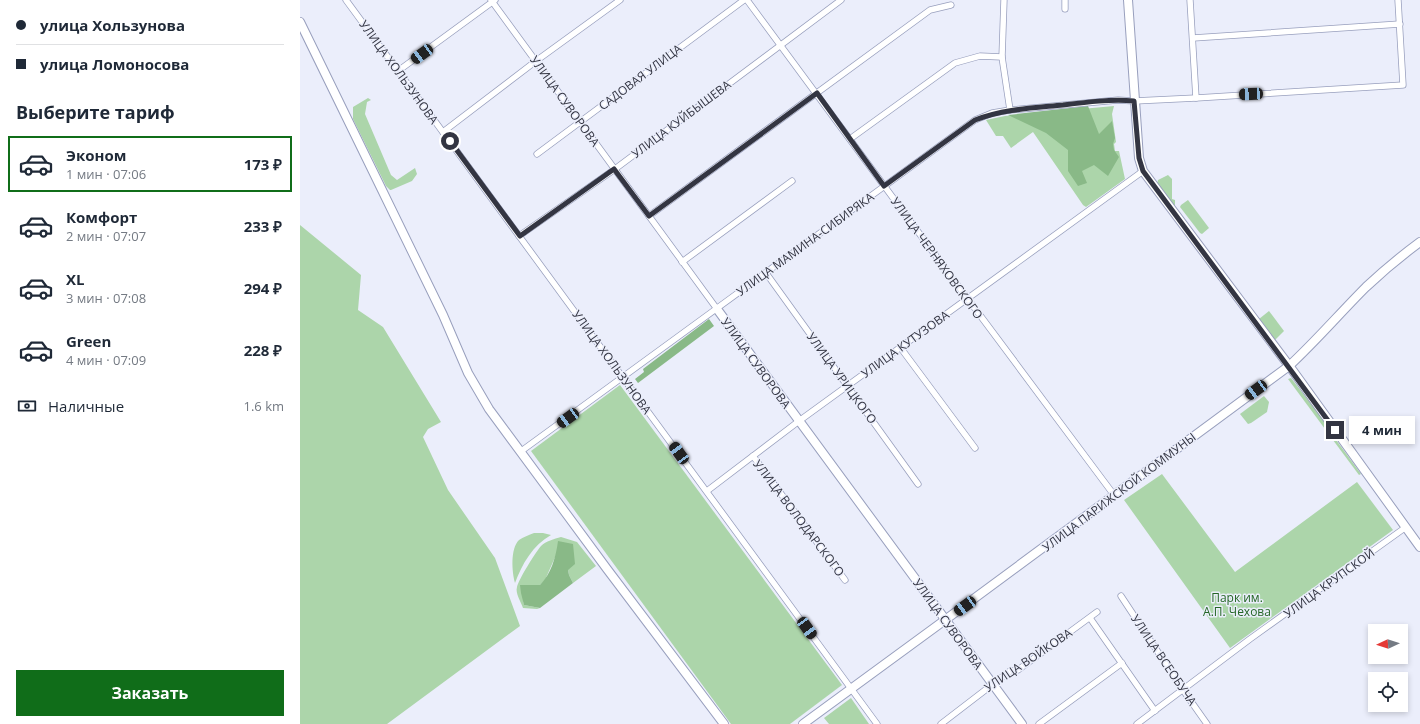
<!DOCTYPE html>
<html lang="ru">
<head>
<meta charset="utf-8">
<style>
  body { margin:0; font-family:"Open Sans",sans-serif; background:#f6f6f7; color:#1f2937; height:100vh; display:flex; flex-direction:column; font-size:15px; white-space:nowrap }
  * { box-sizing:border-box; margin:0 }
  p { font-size:13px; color:#747a83 }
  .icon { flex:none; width:22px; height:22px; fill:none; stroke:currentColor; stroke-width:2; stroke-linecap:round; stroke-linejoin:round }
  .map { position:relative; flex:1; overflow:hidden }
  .drawer { display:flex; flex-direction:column; background:#fff; width:300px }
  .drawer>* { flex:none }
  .top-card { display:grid; align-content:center; height:88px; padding:0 16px; background:#fff }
  .needle { width:26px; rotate:266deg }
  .buttons { position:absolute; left:1068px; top:624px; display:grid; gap:8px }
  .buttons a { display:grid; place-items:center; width:40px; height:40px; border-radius:0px; background:#fff; box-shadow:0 2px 6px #0003; font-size:20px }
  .end { position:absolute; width:18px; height:18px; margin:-9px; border:5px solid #333542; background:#fff; box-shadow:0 0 0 2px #fff }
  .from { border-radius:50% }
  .bubble { position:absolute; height:28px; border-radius:0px; background:#fff; box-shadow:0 2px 6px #0003; font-size:13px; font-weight:700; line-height:28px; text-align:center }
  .car { position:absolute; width:12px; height:24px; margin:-12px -6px; border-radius:5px; box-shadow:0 0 3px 1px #0007; background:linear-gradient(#222 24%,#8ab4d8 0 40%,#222 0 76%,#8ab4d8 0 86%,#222 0) }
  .top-card b { display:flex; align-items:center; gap:14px; height:38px; font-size:15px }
  .top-card b+b { border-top:1px solid #e0e1e3 }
  .top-card i { width:10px; height:10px; background:#1f2937 }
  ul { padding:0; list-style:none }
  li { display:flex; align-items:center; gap:12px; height:56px; margin:0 8px 6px; padding:0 8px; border:2px solid transparent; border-radius:0px }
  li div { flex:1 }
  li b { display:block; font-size:15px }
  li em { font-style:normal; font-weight:700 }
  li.current { border-color:#106d19 }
  li>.icon { width:36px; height:36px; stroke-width:1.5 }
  h2 { padding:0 16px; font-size:18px; line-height:48px }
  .pay { display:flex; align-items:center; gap:10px; height:44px; padding:0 16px; font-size:15px }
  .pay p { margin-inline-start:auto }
  .primary-button { display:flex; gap:8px; margin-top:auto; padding:8px 16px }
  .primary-button a { flex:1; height:46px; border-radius:0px; background:#106d19; color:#fff; font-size:16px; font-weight:700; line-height:46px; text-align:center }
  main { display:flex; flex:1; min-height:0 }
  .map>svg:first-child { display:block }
  .green { fill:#acd5aa }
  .forest { fill:#89b987 }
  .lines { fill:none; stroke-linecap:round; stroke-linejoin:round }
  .street-casing { stroke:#989fbd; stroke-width:7 }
  .secondary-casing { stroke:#989fbd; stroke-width:10 }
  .street { stroke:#fff; stroke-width:5.5 }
  .secondary { stroke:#fff; stroke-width:8 }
  .route { stroke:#333542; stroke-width:5 }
  .labels { text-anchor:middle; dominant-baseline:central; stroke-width:3; stroke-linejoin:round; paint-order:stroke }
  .street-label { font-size:12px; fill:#333542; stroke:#ebeefb }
  .park-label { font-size:12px; fill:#246626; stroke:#ebeefb }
</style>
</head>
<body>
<main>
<section class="drawer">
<div class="top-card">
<b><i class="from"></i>улица Хользунова</b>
<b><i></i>улица Ломоносова</b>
</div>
<h2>Выберите тариф</h2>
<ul>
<li class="current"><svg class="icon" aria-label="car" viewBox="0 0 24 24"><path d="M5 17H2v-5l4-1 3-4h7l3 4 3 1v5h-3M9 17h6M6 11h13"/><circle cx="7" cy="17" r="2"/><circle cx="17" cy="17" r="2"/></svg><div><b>Эконом</b><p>1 мин · 07:06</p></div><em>173 ₽</em></li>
<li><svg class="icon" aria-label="car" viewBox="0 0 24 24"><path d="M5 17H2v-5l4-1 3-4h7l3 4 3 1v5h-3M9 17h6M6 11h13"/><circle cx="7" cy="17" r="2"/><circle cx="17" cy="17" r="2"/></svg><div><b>Комфорт</b><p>2 мин · 07:07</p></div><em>233 ₽</em></li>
<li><svg class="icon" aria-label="car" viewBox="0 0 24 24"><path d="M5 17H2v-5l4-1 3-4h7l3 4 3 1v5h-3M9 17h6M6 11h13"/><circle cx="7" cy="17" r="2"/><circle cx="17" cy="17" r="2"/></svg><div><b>XL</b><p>3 мин · 07:08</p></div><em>294 ₽</em></li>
<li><svg class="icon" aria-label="car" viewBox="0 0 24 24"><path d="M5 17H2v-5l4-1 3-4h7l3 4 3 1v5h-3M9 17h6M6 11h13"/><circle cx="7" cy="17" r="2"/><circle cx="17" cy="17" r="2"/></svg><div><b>Green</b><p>4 мин · 07:09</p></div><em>228 ₽</em></li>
</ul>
<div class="pay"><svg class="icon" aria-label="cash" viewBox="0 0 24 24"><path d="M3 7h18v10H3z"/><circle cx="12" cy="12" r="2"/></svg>Наличные<p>1.6 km</p></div>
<div class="primary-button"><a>Заказать</a></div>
</section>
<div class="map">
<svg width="1120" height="724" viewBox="0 0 1120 724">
  <rect width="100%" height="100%" fill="#ebeefb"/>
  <g class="green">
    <polygon points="68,98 71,100 67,102 65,114 91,175 97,180 115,168 117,174 112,181 91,190 90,190 86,186 53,119 53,107"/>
    <polygon points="814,106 812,114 816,142 814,144 815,151 819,151 825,179 786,207 783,205 733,132 711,148 703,136 696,136 686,120 705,116"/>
    <polygon points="868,175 872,179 872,199 875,200 875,205 872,205 857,184 858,180"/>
    <polygon points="888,200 909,228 902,234 900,233 880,207 881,205"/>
    <polygon points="0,225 61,275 58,310 83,327 141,422 128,429 123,437 148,490 195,558 220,626 87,724 0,724"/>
    <polygon points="969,311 984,331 975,340 959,321 959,319"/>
    <polygon points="991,378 1025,422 1026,426 1025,429 988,379"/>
    <polygon points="320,385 542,685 490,724 431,724 231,451"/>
    <polygon points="964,396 969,402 967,412 951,423 948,424 940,414"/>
    <polygon points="1028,431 1031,433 1061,474 1059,475 1027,432"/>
    <polygon points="862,474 935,572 1057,482 1093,530 930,648 824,500"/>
    <path d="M234,533H243L251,535C233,545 222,564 215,583C212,572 210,549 219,540C223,537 229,535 234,533Z"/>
    <path d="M261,537L277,542L296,566L273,583L269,575L268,570L256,555L245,580L240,585H221L224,605L240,608L237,609L223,608C221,602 215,593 217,587C219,579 235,553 241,546C246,541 254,539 261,537Z"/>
    <polygon points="551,698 569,724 529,724 524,718"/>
  </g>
  <g class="forest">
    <polygon points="788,106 799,134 812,121 815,138 813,144 814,150 819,157 808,176 794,165 782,171 787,183 778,186 768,171 768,150 746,133 708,115"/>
    <polygon points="409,319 414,326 338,383 335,379 344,372 343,369"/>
    <path d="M258,541L273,544L275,564L268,570L269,575L273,583L240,608L224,605L221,593L220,585H240C251,574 256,557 258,541Z"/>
  </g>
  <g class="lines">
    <g class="street-casing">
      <g id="street">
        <polyline points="46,0 577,724"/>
        <polyline points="191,0 417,309"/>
        <polyline points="447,0 650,275 814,495"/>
        <polyline points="704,0 702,57 710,110"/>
        <polyline points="765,0 765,9"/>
        <polyline points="890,0 896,98"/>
        <polyline points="893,38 1100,24"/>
        <polyline points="98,71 195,0"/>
        <polyline points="143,132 236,61 320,0"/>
        <polyline points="550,139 655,63 680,56 702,57"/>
        <polyline points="237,154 444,0"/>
        <polyline points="349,216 630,10 651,5"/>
        <polyline points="219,236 315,169 541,0"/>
        <polyline points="382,262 492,181"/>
        <polyline points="466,273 618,484"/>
        <polyline points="600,347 675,448"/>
        <polyline points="220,452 675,120 692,113 710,110 818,100 834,101 896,98 1103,85 1098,0"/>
        <polyline points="453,456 545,580"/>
        <polyline points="407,491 499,421 843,171"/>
        <polyline points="821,596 883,690 907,724"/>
        <polyline points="790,618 855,711"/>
        <polyline points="641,724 710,671 718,670 797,612"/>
        <polyline points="739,724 822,663"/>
        <polyline points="837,724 950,639 1106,527"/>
      </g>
    </g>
    <g class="secondary-casing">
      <g id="secondary">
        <polyline points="828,0 839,158 843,171 993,371 1120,547"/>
        <polyline points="0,22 143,315 168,373 189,409 307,569 424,724"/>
        <polyline points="417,309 722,724"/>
        <path d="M503,724L645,620L989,366C1016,341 1040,313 1066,287C1083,271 1101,256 1120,242"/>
      </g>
    </g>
    <use href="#street" class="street"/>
    <use href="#secondary" class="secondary"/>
  </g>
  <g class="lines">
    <path class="route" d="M150,141L220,236L314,169L349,216L517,93L584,186L675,120C704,109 733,108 763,105C787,102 811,99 834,101L839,158L843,171L1035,430"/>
  </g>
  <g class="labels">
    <g class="street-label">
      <text transform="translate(99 72) rotate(54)">УЛИЦА ХОЛЬЗУНОВА</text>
      <text transform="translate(340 77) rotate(-37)">САДОВАЯ УЛИЦА</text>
      <text transform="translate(265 101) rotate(54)">УЛИЦА СУВОРОВА</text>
      <text transform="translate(381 119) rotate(-37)">УЛИЦА КУЙБЫШЕВА</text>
      <text transform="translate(505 244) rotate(-36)">УЛИЦА МАМИНА-СИБИРЯКА</text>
      <text transform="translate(637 258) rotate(54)">УЛИЦА ЧЕРНЯХОВСКОГО</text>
      <text transform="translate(605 344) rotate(-36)">УЛИЦА КУТУЗОВА</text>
      <text transform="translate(312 362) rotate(54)">УЛИЦА ХОЛЬЗУНОВА</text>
      <text transform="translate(456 363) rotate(54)">УЛИЦА СУВОРОВА</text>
      <text transform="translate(542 378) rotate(54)">УЛИЦА УРИЦКОГО</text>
      <text transform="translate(819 492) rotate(-37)">УЛИЦА ПАРИЖСКОЙ КОММУНЫ</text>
      <text transform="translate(499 518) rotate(53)">УЛИЦА ВОЛОДАРСКОГО</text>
      <text transform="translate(1029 583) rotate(-36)">УЛИЦА КРУПСКОЙ</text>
      <text transform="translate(648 624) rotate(54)">УЛИЦА СУВОРОВА</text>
      <text transform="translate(728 660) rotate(-34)">УЛИЦА ВОЙКОВА</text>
      <text transform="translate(864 660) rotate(56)">УЛИЦА ВСЕОБУЧА</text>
    </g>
    <g class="park-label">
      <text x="937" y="597">Парк им.<tspan x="937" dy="14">А.П. Чехова</tspan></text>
    </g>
  </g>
</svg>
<div class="buttons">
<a><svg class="needle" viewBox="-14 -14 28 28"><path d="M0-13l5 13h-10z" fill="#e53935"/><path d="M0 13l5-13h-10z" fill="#747a83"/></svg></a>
<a><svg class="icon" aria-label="locate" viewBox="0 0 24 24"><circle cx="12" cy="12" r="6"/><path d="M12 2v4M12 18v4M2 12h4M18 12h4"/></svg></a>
</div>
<i class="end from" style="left:150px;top:141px"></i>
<i class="end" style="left:1035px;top:430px"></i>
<div class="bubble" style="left:1049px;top:416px;width:66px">4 мин</div>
<i class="car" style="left:122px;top:54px;rotate:234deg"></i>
<i class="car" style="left:951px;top:94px;rotate:267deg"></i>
<i class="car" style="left:956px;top:390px;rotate:234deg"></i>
<i class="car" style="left:268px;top:418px;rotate:234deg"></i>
<i class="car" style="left:379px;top:453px;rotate:324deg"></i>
<i class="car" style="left:665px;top:606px;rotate:234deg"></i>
<i class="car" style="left:507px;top:628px;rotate:144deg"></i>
</div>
</main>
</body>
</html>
